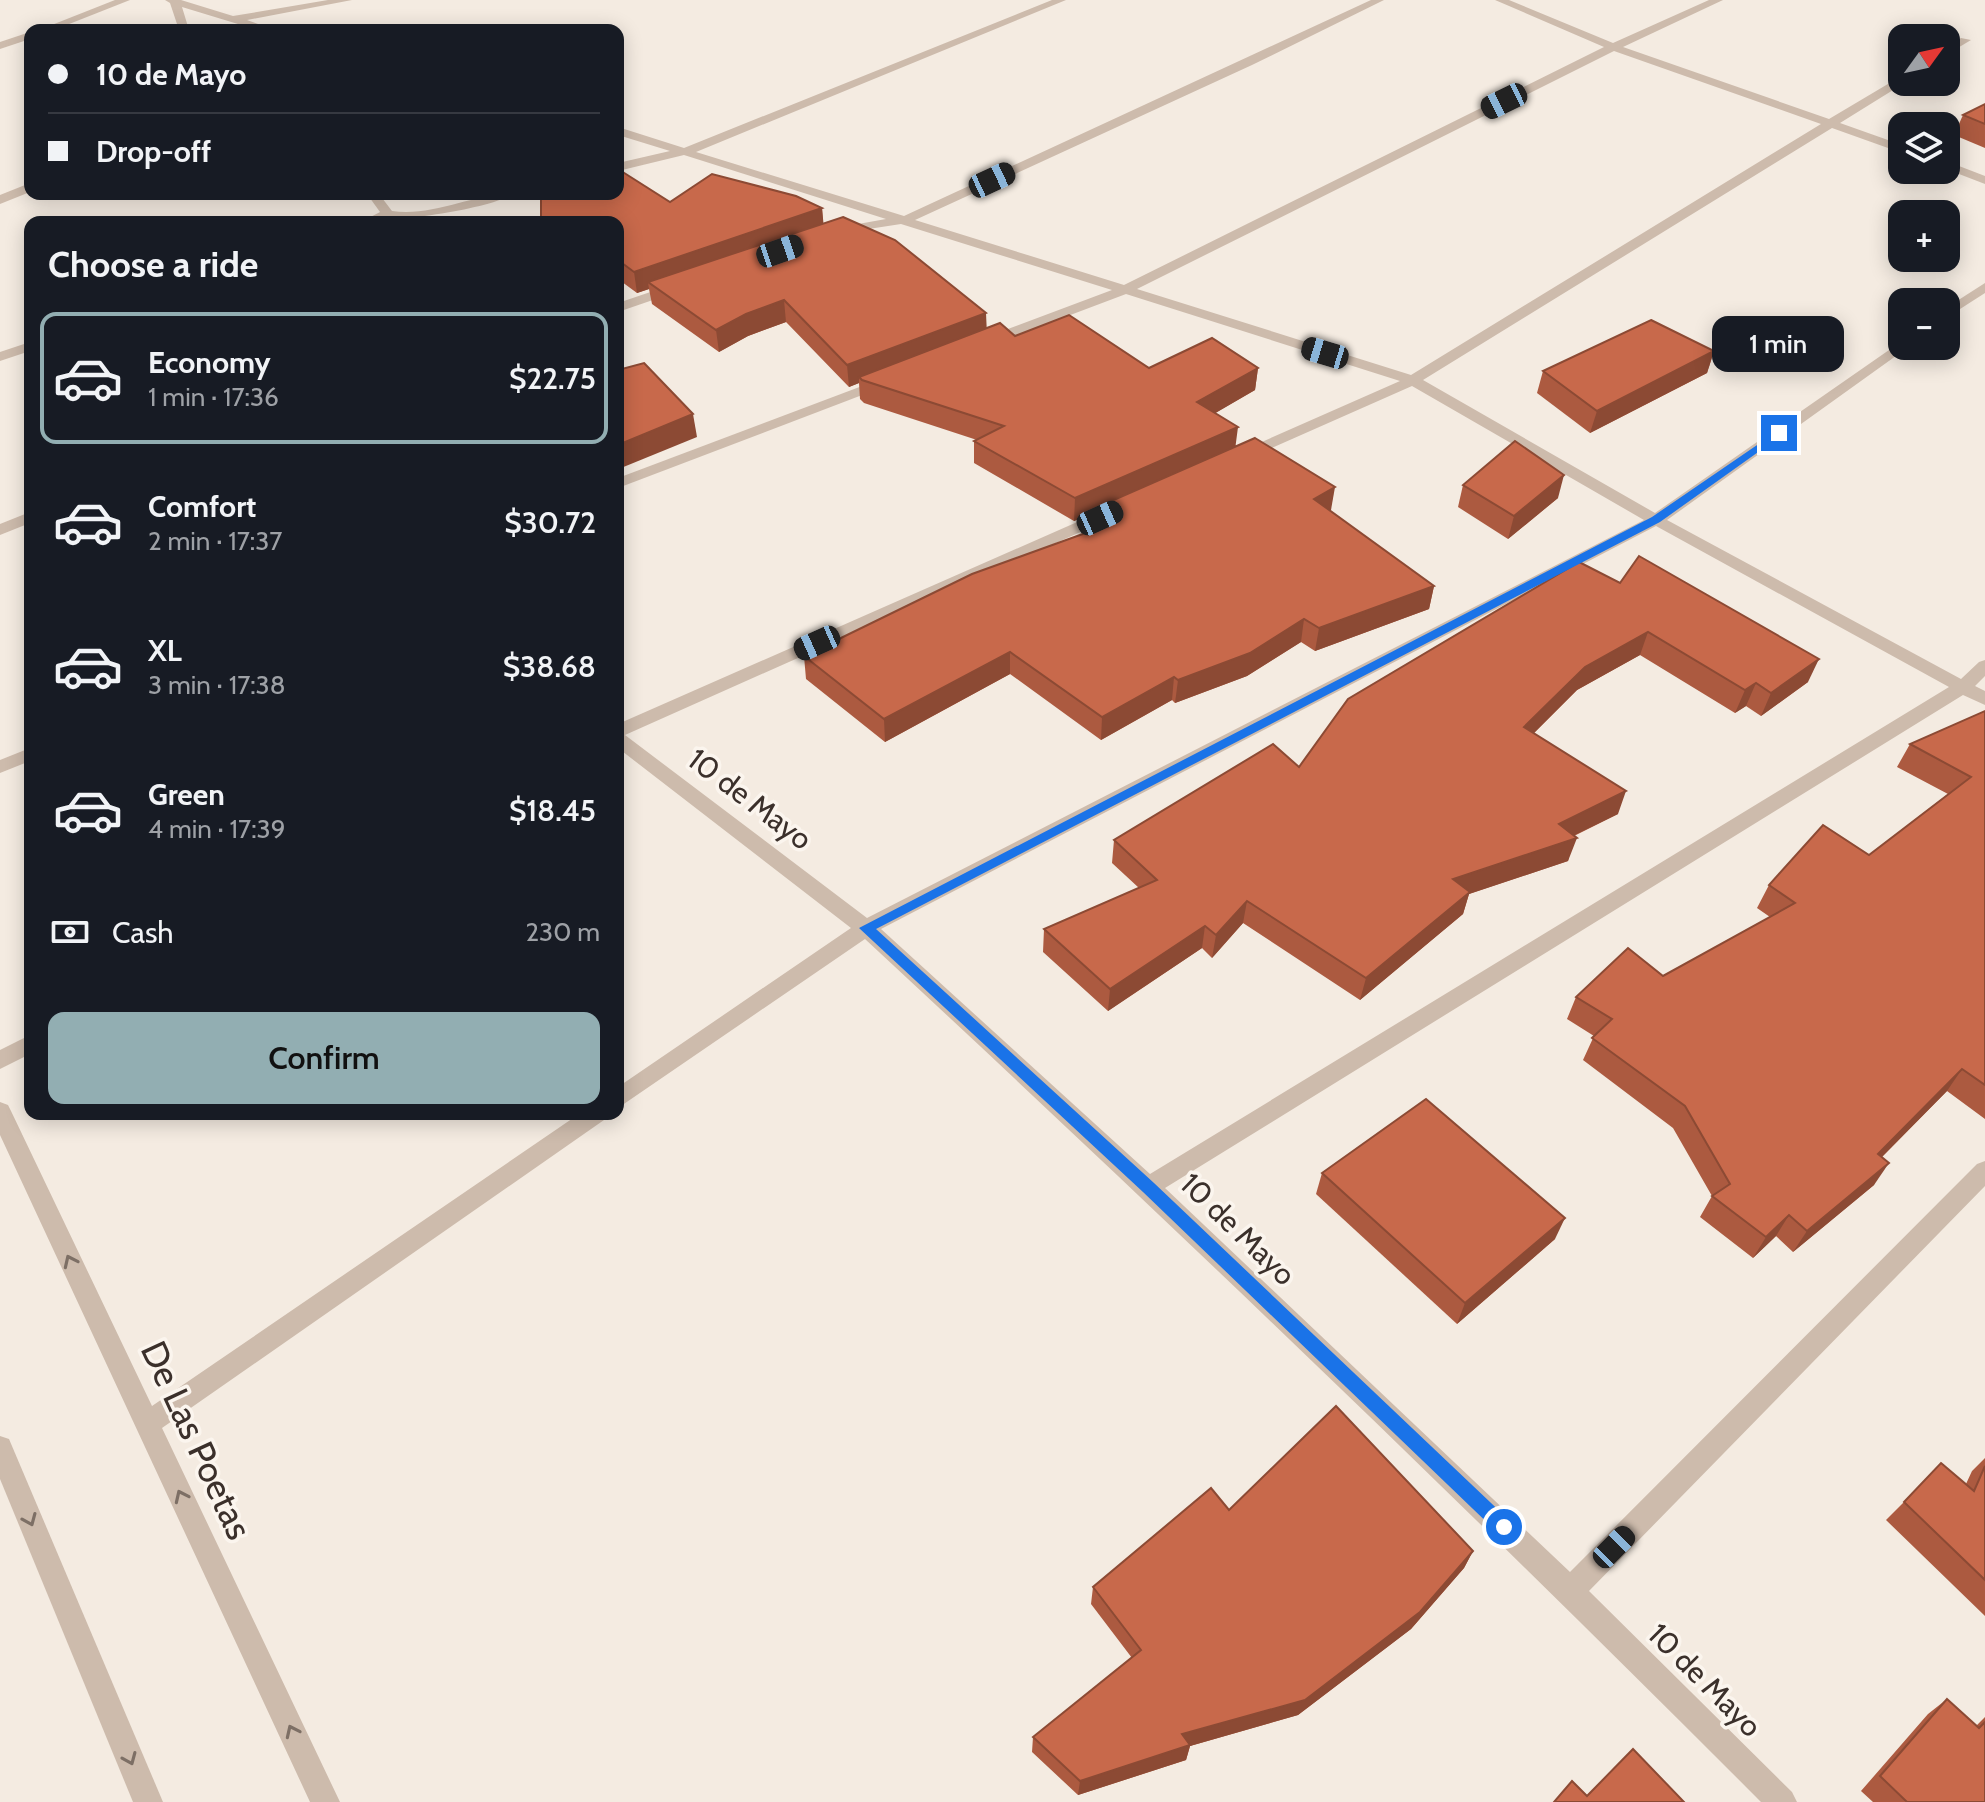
<!DOCTYPE html>
<html lang="en">
<head>
<meta charset="utf-8">
<style>
  body { margin:0; font-family:Cabin,sans-serif; background:#242831; color:#f1f3f6; height:100vh; display:flex; flex-direction:column; font-size:30px; white-space:nowrap }
  * { box-sizing:border-box; margin:0 }
  p { font-size:26px; color:#9ea1a6 }
  .icon { flex:none; width:44px; height:44px; fill:none; stroke:currentColor; stroke-width:2; stroke-linecap:round; stroke-linejoin:round }
  .map { position:relative; flex:1; overflow:hidden }
  .panel { position:absolute; left:24px; top:216px; width:600px; height:904px; display:flex; flex-direction:column; background:#171b24; border-radius:16px; box-shadow:0 4px 20px #0003 }
  .panel>* { flex:none }
  .banner { position:absolute; left:24px; top:24px; width:600px; height:176px; border-radius:16px; box-shadow:0 4px 20px #0003; display:grid; align-content:center; height:176px; padding:0 24px; background:#171b24 }
  .needle { width:52px; rotate:57deg }
  .fabs { position:absolute; left:1888px; top:24px; display:grid; gap:16px }
  .fabs a { display:grid; place-items:center; width:72px; height:72px; border-radius:16px; background:#171b24; box-shadow:0 4px 20px #0003; font-size:40px }
  .end { position:absolute; width:36px; height:36px; margin:-18px; border:10px solid #1a73e8; background:#fff; box-shadow:0 0 0 4px #fff }
  .from { border-radius:50% }
  .bubble { position:absolute; height:56px; border-radius:16px; background:#171b24; box-shadow:0 4px 20px #0003; font-size:26px; font-weight:600; line-height:56px; text-align:center }
  .car { position:absolute; width:24px; height:48px; margin:-24px -12px; border-radius:10px; box-shadow:0 0 6px 2px #0007; background:linear-gradient(#222 24%,#8ab4d8 0 40%,#222 0 76%,#8ab4d8 0 86%,#222 0) }
  .banner b { display:flex; align-items:center; gap:28px; height:76px; font-size:30px }
  .banner b+b { border-top:2px solid #363941 }
  .banner i { width:20px; height:20px; background:#f1f3f6 }
  ul { padding:0; list-style:none }
  li { display:flex; align-items:center; gap:24px; height:132px; margin:0 16px 12px; padding:0 8px; border:4px solid transparent; border-radius:16px }
  li div { flex:1 }
  li b { display:block; font-size:30px }
  li em { font-style:normal; font-weight:600 }
  li.current { border-color:#92aeb2 }
  li>.icon { width:72px; height:72px; stroke-width:1.5 }
  h2 { padding:0 24px; font-size:36px; line-height:96px }
  .pay { display:flex; align-items:center; gap:20px; height:88px; padding:0 24px; font-size:30px }
  .pay p { margin-inline-start:auto }
  .button { display:flex; gap:16px; margin-top:auto; padding:16px 24px }
  .button a { flex:1; height:92px; border-radius:16px; background:#92aeb2; color:#111; font-size:32px; font-weight:600; line-height:92px; text-align:center }
  .map>svg:first-child { display:block }
  .lines { fill:none; stroke-linecap:round; stroke-linejoin:round }
  .minor { fill:#cdbbac; fill-rule:evenodd }
  .wall { fill:#ac5a40 }
  .shaded-wall { fill:#8c4a34 }
  .building { fill:#c8694b; stroke:#8c4a34; stroke-width:2 }
  .oneway { stroke:#7d6f65 }
  .route { fill:#1a73e8 }
  .labels { text-anchor:middle; dominant-baseline:central; stroke-width:7; stroke-linejoin:round; paint-order:stroke }
  .street-label { font-size:30px; fill:#3b302b; stroke:#fbf5ee }
  .near-street-label { font-size:36px; fill:#3b302b; stroke:#fbf5ee }
</style>
</head>
<body>
<div class="map">
<svg width="1985" height="1802" viewBox="0 0 1985 1802">
  <rect width="100%" height="100%" fill="#f4ebe1"/>
  <g class="lines">
    <g class="minor">
      <polygon points="115,0 130,0 54,30 39,30"/>
      <polygon points="165,0 181,0 233,16 328,0 352,0 247,20 274,30 258,30 182,7 189,30 179,30 170,3"/>
      <path d="M1052,0H1066L696,152L904,216L1371,0H1384L1252,65L915,220L1124,285L1604,47L1495,0H1509L1613,43L1709,0H1723L1623,47L1829,119L1898,78L1902,77V82H1906L1840,123L1902,145V153L1832,128L1423,380L1655,513L1902,341V346H1908L1907,348L1667,520L1961,679L1979,662L1985,660V676L1975,686L1985,691V705L1963,695L1165,1188L1570,1572L1977,1164L1985,1161V1186L1589,1591L1792,1792L1797,1802H1761C1468,1508 1169,1221 865,939L618,1108V1087L851,928L618,748V724L1109,508H1121V514L625,735L867,918L1644,520L1412,386L1249,458H1239V452L1400,381L1126,294L991,345H981V339L1112,290L901,224L836,234V228L886,219L684,155L618,171V163L670,151L618,135V127L684,148ZM1614,51L1821,124L1411,375L1137,289ZM1656,526L1949,687L1150,1174L881,929Z"/>
      <polygon points="30,32 30,39 0,49 0,42"/>
      <polygon points="1961,38 1971,40 1946,55 1946,47"/>
      <polygon points="1946,161 1985,176 1985,184 1946,169"/>
      <polygon points="30,183 30,192 0,204 0,195"/>
      <path d="M367,194H379L392,211C432,217 472,194 512,194C489,210 390,222 361,222L380,212Z"/>
      <polygon points="1985,283 1985,293 1946,318 1946,308"/>
      <polygon points="674,284 681,288 679,291 618,312 618,303"/>
      <polygon points="30,342 30,351 0,361 0,352"/>
      <polygon points="886,377 891,378 891,384 618,488 618,478"/>
      <polygon points="30,512 30,523 0,535 0,524"/>
      <polygon points="30,748 30,761 0,773 0,760"/>
      <polygon points="30,1035 30,1054 0,1069 0,1050"/>
      <polygon points="0,1102 8,1105 11,1111 152,1406 579,1114 607,1114 604,1120 162,1428 340,1802 310,1802 0,1135"/>
      <polygon points="0,1436 9,1439 163,1802 133,1802 0,1479"/>
    </g>
  </g>
  <g class="wall">
    <polygon points="1985,104 1985,148 1954,135 1963,115"/>
    <polygon points="670,202 822,208 823,223 986,329 1149,368 1258,368 1255,390 1215,413 1236,446 1331,510 1330,511 1434,586 1429,609 1315,651 1301,642 1247,676 1175,703 1172,700 1101,740 1010,674 885,742 806,679 804,656 1092,531 1093,513 1074,521 974,463 974,441 977,440 864,403 860,399 859,383 849,387 786,322 748,336 719,352 652,304 649,289 637,293 618,279 618,222 542,222 541,218"/>
    <polygon points="1714,351 1707,373 1590,433 1537,393 1543,371"/>
    <polygon points="1463,485 1558,498 1508,539 1458,507"/>
    <polygon points="1579,562 1808,682 1761,716 1746,706 1735,713 1640,655 1577,690 1534,733 1618,814 1574,836 1568,861 1469,894 1463,914 1360,1000 1243,923 1212,958 1202,948 1108,1011 1043,952 1044,929 1139,888 1112,863 1114,840 1299,767"/>
    <polygon points="1985,711 1985,1119 1947,1091 1882,1157 1874,1185 1793,1252 1776,1236 1753,1258 1700,1217 1712,1196 1673,1128 1583,1060 1594,1036 1567,1019 1576,997 1663,976 1770,917 1757,908 1769,885 1869,855 1948,794 1897,767 1910,744"/>
    <polygon points="1322,1173 1555,1239 1457,1324 1316,1194"/>
    <polygon points="1985,1458 1985,1616 1886,1520 1904,1502 1966,1484 1972,1471"/>
    <polygon points="1229,1510 1473,1551 1464,1568 1411,1629 1298,1715 1190,1746 1186,1760 1078,1795 1032,1752 1033,1737 1132,1658 1091,1604 1093,1587"/>
    <polygon points="1947,1699 1976,1726 1985,1717 1985,1802 1873,1802 1861,1791 1928,1714"/>
  </g>
  <g class="shaded-wall">
    <polygon points="822,208 824,229 648,282 649,289 637,293 634,272"/>
    <polygon points="784,300 786,322 748,336 719,352 716,330 746,314"/>
    <polygon points="986,313 987,335 859,377 859,383 849,387 847,365"/>
    <polygon points="1714,351 1707,373 1590,433 1597,411"/>
    <polygon points="1258,368 1255,390 1195,425 1197,402"/>
    <polygon points="693,414 697,437 621,468 618,445"/>
    <polygon points="1238,427 1235,450 1093,509 1093,513 1074,521 1075,498"/>
    <polygon points="1564,475 1558,498 1508,539 1514,516"/>
    <polygon points="1335,487 1331,510 1310,522 1314,499"/>
    <polygon points="1434,586 1429,609 1315,651 1319,628"/>
    <polygon points="1304,619 1301,642 1247,676 1175,703 1178,680"/>
    <polygon points="1648,632 1640,655 1577,690 1517,750 1524,727 1585,667"/>
    <polygon points="1010,652 1010,674 885,742 884,719"/>
    <polygon points="1819,659 1808,682 1761,716 1771,693"/>
    <polygon points="1174,677 1172,700 1101,740 1102,717"/>
    <polygon points="1756,683 1746,706 1735,713 1745,690"/>
    <polygon points="1626,791 1618,814 1552,846 1577,838 1568,861 1469,894 1463,914 1360,1000 1366,978 1453,879 1559,824"/>
    <polygon points="1247,901 1243,923 1212,958 1216,935"/>
    <polygon points="1205,926 1202,948 1108,1011 1110,989"/>
    <polygon points="1962,1069 1947,1091 1864,1175 1878,1154"/>
    <polygon points="1889,1163 1874,1185 1793,1252 1807,1231"/>
    <polygon points="1789,1215 1776,1236 1753,1258 1766,1237"/>
    <polygon points="1565,1218 1555,1239 1457,1324 1465,1303"/>
    <polygon points="1473,1551 1464,1568 1411,1629 1298,1715 1190,1746 1186,1760 1078,1795 1080,1781 1182,1734"/>
  </g>
  <g class="building">
    <polygon points="1985,104 1985,124 1963,115"/>
    <polygon points="618,169 670,202 712,174 796,196 822,208 634,272 618,260 618,222 545,222 541,218 541,194 618,194"/>
    <polygon points="843,217 895,240 986,313 847,365 784,300 746,314 716,330 648,282"/>
    <polygon points="1069,315 1149,368 1212,338 1258,368 1197,402 1238,427 1075,498 974,441 1004,426 862,380 859,377 1000,323 1015,336"/>
    <polygon points="1651,320 1714,351 1597,411 1543,371"/>
    <polygon points="644,363 693,414 618,445 618,370"/>
    <polygon points="1255,438 1335,487 1314,499 1434,586 1319,628 1304,619 1250,653 1178,680 1174,677 1102,717 1010,652 884,719 804,656 972,574 1116,522 1093,509"/>
    <polygon points="1515,441 1564,475 1514,516 1463,485"/>
    <polygon points="1639,556 1819,659 1771,693 1756,683 1745,690 1648,632 1585,667 1524,727 1626,791 1559,824 1577,838 1453,879 1470,892 1366,978 1247,901 1216,935 1205,926 1110,989 1044,929 1157,880 1114,840 1273,744 1299,767 1348,699 1579,562 1620,583"/>
    <polygon points="1985,711 1985,1085 1962,1069 1878,1154 1889,1163 1807,1231 1789,1215 1766,1237 1712,1196 1730,1184 1685,1106 1592,1038 1612,1019 1576,997 1628,948 1663,976 1795,903 1769,885 1823,825 1869,855 1971,777 1910,744"/>
    <polygon points="1426,1099 1565,1218 1465,1303 1322,1173"/>
    <polygon points="1336,1406 1473,1551 1420,1612 1305,1700 1182,1734 1190,1745 1080,1781 1033,1737 1141,1650 1093,1587 1211,1488 1229,1510"/>
    <polygon points="1941,1463 1974,1491 1985,1466 1985,1580 1904,1502"/>
    <polygon points="1947,1699 1979,1728 1985,1722 1985,1802 1907,1802 1880,1776"/>
    <polygon points="1633,1749 1684,1802 1554,1802 1572,1781 1587,1796"/>
  </g>
  <defs><path id="oneway-chevron" d="M-2-3.5L2.5 0L-2 3.5" fill="none" stroke-width="1.6" stroke-linecap="round" stroke-linejoin="round" transform="scale(2)"/></defs>
  <g class="oneway">
    <use href="#oneway-chevron" transform="translate(70 1261) rotate(-115)"/>
    <use href="#oneway-chevron" transform="translate(181 1496) rotate(-115)"/>
    <use href="#oneway-chevron" transform="translate(30 1520) rotate(67)"/>
    <use href="#oneway-chevron" transform="translate(292 1731) rotate(-115)"/>
    <use href="#oneway-chevron" transform="translate(130 1759) rotate(67)"/>
  </g>
  <polygon class="route" points="1779,430 1782,435 1660,522 876,929 1154,1183 1510,1521 1512,1527 1510,1533 1504,1536 1498,1533 1143,1192 859,928 1652,517"/>
  <g class="labels">
    <g class="street-label">
      <text transform="translate(750 799) rotate(37)">10 de Mayo</text>
      <text transform="translate(1238 1229) rotate(44)">10 de Mayo</text>
      <text transform="translate(1705 1680) rotate(45)">10 de Mayo</text>
    </g>
    <g class="near-street-label">
      <text transform="translate(197 1440) rotate(65)">De Las Poetas</text>
    </g>
  </g>
</svg>
<div class="fabs">
<a><svg class="needle" viewBox="-14 -14 28 28"><path d="M0-13l5 13h-10z" fill="#e53935"/><path d="M0 13l5-13h-10z" fill="#9ea1a6"/></svg></a>
<a><svg class="icon" aria-label="layers" viewBox="0 0 24 24"><path d="M12 4l9 5-9 5-9-5zM3 14l9 5 9-5"/></svg></a>
<a>+</a>
<a>−</a>
</div>
<i class="end from" style="left:1504px;top:1527px"></i>
<i class="end" style="left:1779px;top:433px"></i>
<div class="bubble" style="left:1712px;top:316px;width:132px">1 min</div>
<i class="car" style="left:1504px;top:101px;rotate:244deg"></i>
<i class="car" style="left:992px;top:180px;rotate:65deg"></i>
<i class="car" style="left:780px;top:251px;rotate:71deg"></i>
<i class="car" style="left:1325px;top:353px;rotate:287deg"></i>
<i class="car" style="left:1100px;top:518px;rotate:66deg"></i>
<i class="car" style="left:817px;top:643px;rotate:246deg"></i>
<i class="car" style="left:1614px;top:1547px;rotate:45deg"></i>
<div class="banner">
<b><i class="from"></i>10 de Mayo</b>
<b><i></i>Drop-off</b>
</div>
<section class="panel">
<h2>Choose a ride</h2>
<ul>
<li class="current"><svg class="icon" aria-label="car" viewBox="0 0 24 24"><path d="M5 17H2v-5l4-1 3-4h7l3 4 3 1v5h-3M9 17h6M6 11h13"/><circle cx="7" cy="17" r="2"/><circle cx="17" cy="17" r="2"/></svg><div><b>Economy</b><p>1 min · 17:36</p></div><em>$22.75</em></li>
<li><svg class="icon" aria-label="car" viewBox="0 0 24 24"><path d="M5 17H2v-5l4-1 3-4h7l3 4 3 1v5h-3M9 17h6M6 11h13"/><circle cx="7" cy="17" r="2"/><circle cx="17" cy="17" r="2"/></svg><div><b>Comfort</b><p>2 min · 17:37</p></div><em>$30.72</em></li>
<li><svg class="icon" aria-label="car" viewBox="0 0 24 24"><path d="M5 17H2v-5l4-1 3-4h7l3 4 3 1v5h-3M9 17h6M6 11h13"/><circle cx="7" cy="17" r="2"/><circle cx="17" cy="17" r="2"/></svg><div><b>XL</b><p>3 min · 17:38</p></div><em>$38.68</em></li>
<li><svg class="icon" aria-label="car" viewBox="0 0 24 24"><path d="M5 17H2v-5l4-1 3-4h7l3 4 3 1v5h-3M9 17h6M6 11h13"/><circle cx="7" cy="17" r="2"/><circle cx="17" cy="17" r="2"/></svg><div><b>Green</b><p>4 min · 17:39</p></div><em>$18.45</em></li>
</ul>
<div class="pay"><svg class="icon" aria-label="cash" viewBox="0 0 24 24"><path d="M3 7h18v10H3z"/><circle cx="12" cy="12" r="2"/></svg>Cash<p>230 m</p></div>
<div class="button"><a>Confirm</a></div>
</section>
</div>
</body>
</html>
